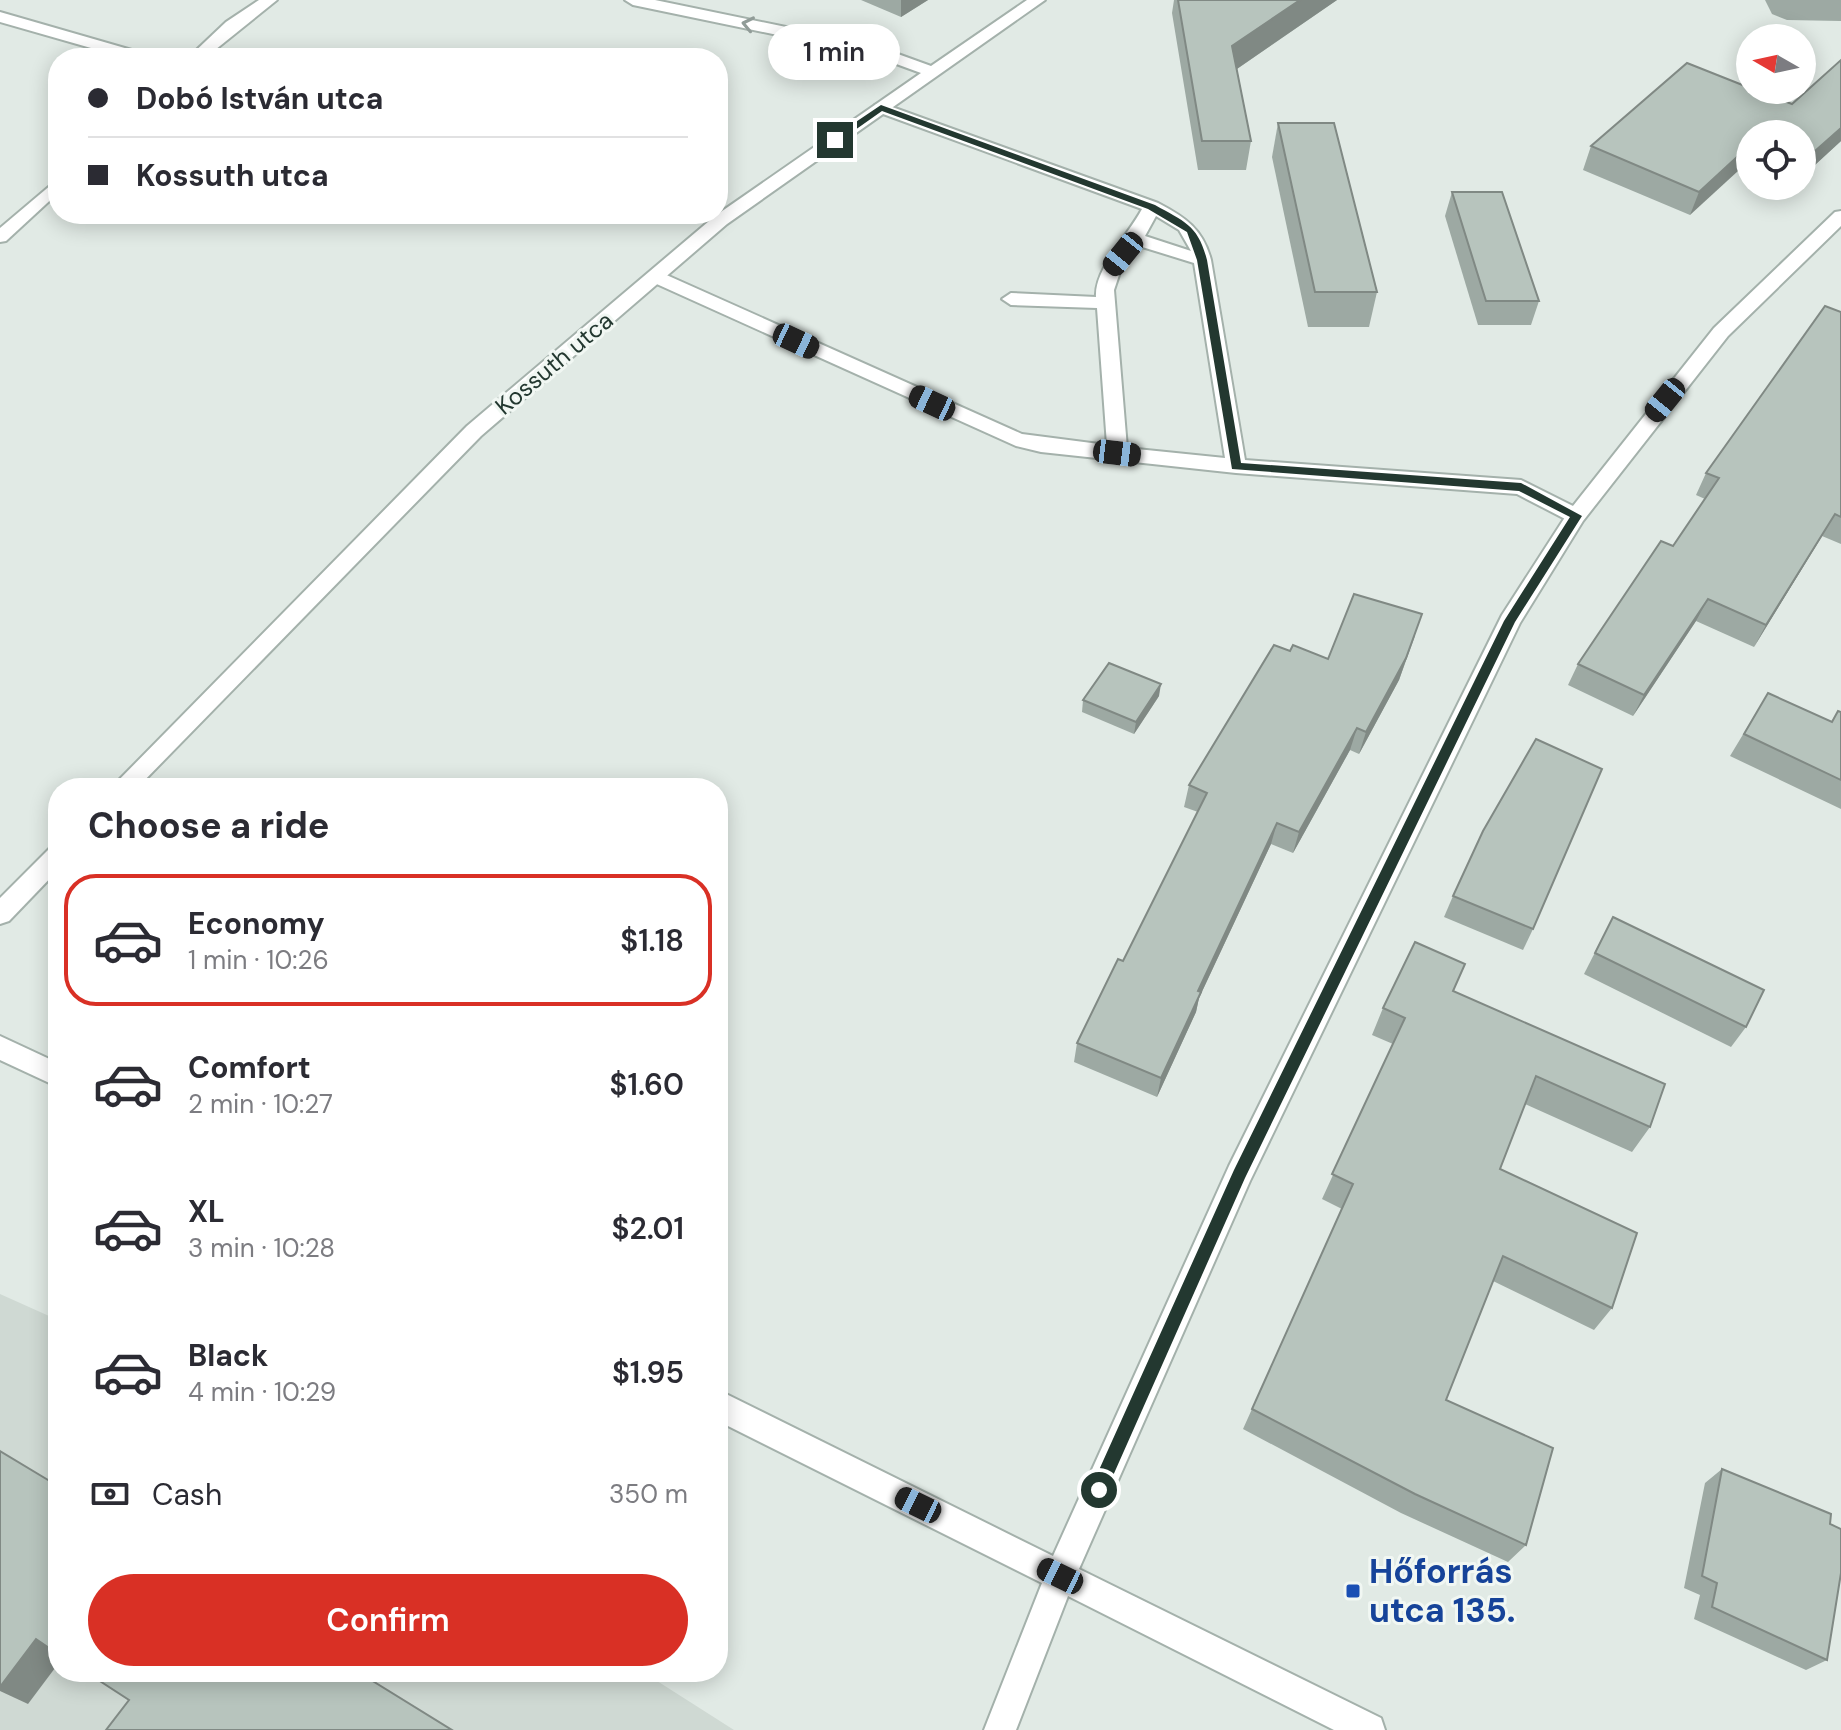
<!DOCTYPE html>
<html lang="en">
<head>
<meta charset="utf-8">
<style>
  body { margin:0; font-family:"DM Sans",sans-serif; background:#f2f2f3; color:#2b2b33; height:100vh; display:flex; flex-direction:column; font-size:30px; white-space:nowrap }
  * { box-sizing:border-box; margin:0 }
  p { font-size:26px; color:#7c7c81 }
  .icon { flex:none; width:44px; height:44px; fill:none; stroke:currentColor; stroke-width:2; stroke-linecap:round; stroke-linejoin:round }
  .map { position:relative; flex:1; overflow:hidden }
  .sheet { position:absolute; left:48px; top:778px; width:680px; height:904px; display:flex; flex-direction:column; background:#fff; border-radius:32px; box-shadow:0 4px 20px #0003 }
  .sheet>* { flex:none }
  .hud { position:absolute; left:48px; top:48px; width:680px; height:176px; border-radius:32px; box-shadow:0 4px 20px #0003; display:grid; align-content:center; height:176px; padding:0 40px; background:#fff }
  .needle { width:52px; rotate:279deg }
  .fabs { position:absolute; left:1736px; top:24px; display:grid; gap:16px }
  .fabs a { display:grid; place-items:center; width:80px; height:80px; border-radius:50%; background:#fff; box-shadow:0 4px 20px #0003; font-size:40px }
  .end { position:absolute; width:36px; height:36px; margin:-18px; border:10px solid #233830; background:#fff; box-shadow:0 0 0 4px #fff }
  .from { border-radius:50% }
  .bubble { position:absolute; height:56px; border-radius:28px; background:#fff; box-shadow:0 4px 20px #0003; font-size:26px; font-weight:600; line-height:56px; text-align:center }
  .car { position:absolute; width:24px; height:48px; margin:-24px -12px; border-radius:10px; box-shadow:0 0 6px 2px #0007; background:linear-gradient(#222 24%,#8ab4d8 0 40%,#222 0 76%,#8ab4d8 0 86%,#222 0) }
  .hud b { display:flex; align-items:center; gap:28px; height:76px; font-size:30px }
  .hud b+b { border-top:2px solid #e1e1e2 }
  .hud i { width:20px; height:20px; background:#2b2b33 }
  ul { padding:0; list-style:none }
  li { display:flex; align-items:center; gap:24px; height:132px; margin:0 16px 12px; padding:0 24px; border:4px solid transparent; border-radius:32px }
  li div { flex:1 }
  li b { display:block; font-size:30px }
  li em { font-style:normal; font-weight:600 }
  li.on { border-color:#d93025 }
  li>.icon { width:72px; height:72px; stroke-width:1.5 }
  h2 { padding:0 40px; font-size:36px; line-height:96px }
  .pay { display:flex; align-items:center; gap:20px; height:88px; padding:0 40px; font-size:30px }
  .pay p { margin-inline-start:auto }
  .cta { display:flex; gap:16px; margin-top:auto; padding:16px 40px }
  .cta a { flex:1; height:92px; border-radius:48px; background:#d93025; color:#fff; font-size:32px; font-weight:600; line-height:92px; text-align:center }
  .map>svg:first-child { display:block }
  .built { fill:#cfd9d3 }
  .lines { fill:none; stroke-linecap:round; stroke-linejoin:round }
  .lane-casing { stroke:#a4b1ab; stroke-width:4 }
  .street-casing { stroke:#a4b1ab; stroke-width:4 }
  .lane { fill:#fff; fill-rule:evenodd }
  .street { fill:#fff; fill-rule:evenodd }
  .wall { fill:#9da9a3 }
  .shaded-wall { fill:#808984 }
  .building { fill:#b7c4bd; stroke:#808984; stroke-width:2 }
  .oneway { stroke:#919c98 }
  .route { fill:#233830 }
  .transit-dot { fill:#1a4fb4; stroke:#f1f7f3; stroke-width:3 }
  .labels { text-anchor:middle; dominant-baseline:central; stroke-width:6; stroke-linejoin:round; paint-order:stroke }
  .far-street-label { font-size:24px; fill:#233830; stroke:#f1f7f3 }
  .near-transit-label { font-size:34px; font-weight:bold; fill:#164399; stroke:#f1f7f3; text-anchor:start }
</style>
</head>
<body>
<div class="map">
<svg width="1841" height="1730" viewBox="0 0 1841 1730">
  <rect width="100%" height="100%" fill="#e1eae5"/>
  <polygon class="built" points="0,1294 58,1320 58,1672 643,1672 734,1730 0,1730"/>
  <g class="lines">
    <g class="lane-casing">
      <path id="lane" d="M881,103L1158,203C1185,217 1203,229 1211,260L1245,460L1521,480L1583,511L1586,516L1576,523L1569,521L1517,494L1236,473L1041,452L1016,446L650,281V273H662L1022,434L1107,445L1097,308L1011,305L1002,299L1011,293L1096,297C1094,269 1129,234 1142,209L875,111V105ZM1156,216L1179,230L1191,251L1145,236ZM1139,246L1194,263L1225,458L1127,448L1114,290L1121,269Z"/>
    </g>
    <g class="street-casing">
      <g id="street">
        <polygon points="259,0 277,0 205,58 188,58 226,22"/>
        <polygon points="625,0 655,0 873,45 931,66 1027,0 1045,0 727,224 481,436 137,788 111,788 467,426 715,216 921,73 869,54 633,5"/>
        <polygon points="0,12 149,55 151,58 126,58 0,22"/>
        <polygon points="58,179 58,193 6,241 0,242 0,228"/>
        <polygon points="1841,211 1841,226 1728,336 1583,521 1520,623 1250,1181 1079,1569 1381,1718 1385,1730 1334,1730 1068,1596 1016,1730 984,1730 1042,1583 718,1421 718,1390 1053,1556 1229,1166 1502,615 1569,511 1714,328 1835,212"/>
        <polygon points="58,845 58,870 9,921 0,924 0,898 50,848"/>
        <polygon points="0,1036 58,1063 58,1087 0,1060"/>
      </g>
    </g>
    <use href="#lane" class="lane"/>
    <use href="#street" class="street"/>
  </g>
  <g class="wall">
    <polygon points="861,0 928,0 901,17"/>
    <polygon points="1174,0 1337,0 1237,69 1251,141 1246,170 1198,170 1172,13"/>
    <polygon points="1765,0 1841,0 1841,21 1787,20 1772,14"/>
    <polygon points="1687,63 1841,141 1804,175 1802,174 1802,134 1750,134 1690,215 1583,170 1591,146"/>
    <polygon points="1278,123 1377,292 1369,327 1308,327 1272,157"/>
    <polygon points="1452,192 1539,301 1531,325 1478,325 1445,216"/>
    <polygon points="1841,312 1841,544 1822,536 1754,647 1696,621 1633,716 1568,685 1578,664 1673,546 1705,499 1696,495 1706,473"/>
    <polygon points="1415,636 1399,680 1359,754 1350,750 1293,853 1271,844 1199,998 1196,1012 1157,1097 1074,1062 1077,1043 1123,961 1198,812 1184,807 1189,785 1290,651 1328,659"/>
    <polygon points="1768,693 1831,722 1838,711 1841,712 1841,809 1730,756"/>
    <polygon points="1159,696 1134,734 1082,712 1083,700"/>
    <polygon points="1453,896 1533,929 1523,950 1444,917"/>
    <polygon points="1613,917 1746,1027 1731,1047 1584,974"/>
    <polygon points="1453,991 1650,1127 1632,1152 1525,1104 1500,1169 1612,1308 1594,1330 1493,1281 1446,1400 1526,1545 1508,1562 1401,1513 1243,1429 1342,1209 1322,1199 1393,1044 1372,1035 1383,1008"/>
    <polygon points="1722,1469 1830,1524 1827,1660 1806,1670 1694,1619 1700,1595 1684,1588 1705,1483"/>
  </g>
  <g class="shaded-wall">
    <polygon points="901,0 928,0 901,17"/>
    <polygon points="1300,0 1337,0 1228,75 1232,46"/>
    <polygon points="1841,128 1841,141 1804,175 1815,151"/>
    <polygon points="1750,145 1750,160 1690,215 1699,192"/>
    <polygon points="1835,514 1822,536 1754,647 1766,625"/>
    <polygon points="1708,599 1696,621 1633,716 1644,695"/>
    <polygon points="1422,614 1399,680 1359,754 1366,732"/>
    <polygon points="1161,684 1159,696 1134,734 1136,722"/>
    <polygon points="1357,728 1350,750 1293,853 1299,832"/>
    <polygon points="1277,823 1271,844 1199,998 1196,1012 1157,1097 1161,1078 1198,991"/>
    <polygon points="36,1639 58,1652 58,1664 28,1704 0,1691 0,1687"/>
  </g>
  <g class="building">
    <polygon points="1178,0 1300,0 1232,46 1251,141 1202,141"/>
    <polygon points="1841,60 1841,128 1815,151 1802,146 1802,134 1773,134 1765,131 1762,134 1750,134 1750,145 1699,192 1591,146 1687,63 1750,88 1750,90 1756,90 1792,104"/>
    <polygon points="1278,123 1334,123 1377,292 1315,292"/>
    <polygon points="1452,192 1502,192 1539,301 1486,301"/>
    <polygon points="1825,306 1841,312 1841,517 1835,514 1766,625 1708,599 1644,695 1578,664 1661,541 1673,546 1719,478 1706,473"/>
    <polygon points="1354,594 1422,614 1406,658 1366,732 1357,728 1299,832 1277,823 1198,991 1201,992 1161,1078 1077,1043 1118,959 1123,961 1207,793 1189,785 1274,645 1290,651 1293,645 1328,659"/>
    <polygon points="1109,663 1161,684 1136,722 1083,700"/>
    <polygon points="1768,693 1832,722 1838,711 1841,712 1841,780 1744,734"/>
    <polygon points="1536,739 1602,769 1533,929 1453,896 1483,831"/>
    <polygon points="1613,917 1764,990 1746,1027 1595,953"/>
    <polygon points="1415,942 1465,964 1453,991 1665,1084 1650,1127 1536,1076 1500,1169 1637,1233 1612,1308 1503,1256 1446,1400 1553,1448 1526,1545 1415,1494 1252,1409 1353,1184 1332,1174 1405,1018 1383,1008"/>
    <polygon points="0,1451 58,1486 58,1654 36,1639 0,1687"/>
    <polygon points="1722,1469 1831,1514 1830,1524 1841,1529 1841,1573 1827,1660 1712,1607 1717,1583 1702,1576"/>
    <polygon points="86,1672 358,1672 452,1730 106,1730 129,1700"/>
  </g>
  <defs><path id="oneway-chevron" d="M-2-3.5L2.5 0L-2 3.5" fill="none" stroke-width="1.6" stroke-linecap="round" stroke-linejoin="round" transform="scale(2)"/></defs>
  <use class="oneway" href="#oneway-chevron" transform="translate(748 24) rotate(-168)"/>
  <path class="route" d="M881,105L1155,205C1185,222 1198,225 1207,260L1241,463L1521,483L1582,516L1515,622L1245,1178L1104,1496L1099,1498L1090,1490L1234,1170L1504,621L1570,517L1519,491L1232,469L1197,260L1187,232L1148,209L882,111L838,142H832V138Z"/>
  <rect class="transit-dot" x="1345" y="1583" width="16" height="16" rx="4"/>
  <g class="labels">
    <g class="far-street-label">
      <text transform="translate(554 363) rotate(-40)">Kossuth utca</text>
    </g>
    <g class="near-transit-label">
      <text x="1369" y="1571">Hőforrás<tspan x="1369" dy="39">utca 135.</tspan></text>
    </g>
  </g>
</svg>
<div class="fabs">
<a><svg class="needle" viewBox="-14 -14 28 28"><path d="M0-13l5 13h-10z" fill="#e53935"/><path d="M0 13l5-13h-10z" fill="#7c7c81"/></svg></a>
<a><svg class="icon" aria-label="locate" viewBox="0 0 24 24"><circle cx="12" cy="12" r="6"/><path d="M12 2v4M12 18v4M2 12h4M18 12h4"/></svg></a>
</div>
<i class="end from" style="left:1099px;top:1490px"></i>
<i class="end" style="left:835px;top:140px"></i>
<div class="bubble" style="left:768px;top:24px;width:132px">1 min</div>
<i class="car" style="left:1123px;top:254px;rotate:219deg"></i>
<i class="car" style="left:796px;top:341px;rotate:115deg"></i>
<i class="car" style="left:1665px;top:400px;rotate:219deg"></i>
<i class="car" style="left:932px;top:403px;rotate:295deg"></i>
<i class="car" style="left:1117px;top:453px;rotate:97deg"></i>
<i class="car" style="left:918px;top:1505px;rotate:296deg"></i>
<i class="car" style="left:1060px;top:1576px;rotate:296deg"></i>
<div class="hud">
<b><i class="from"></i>Dobó István utca</b>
<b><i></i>Kossuth utca</b>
</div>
<section class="sheet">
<h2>Choose a ride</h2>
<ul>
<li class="on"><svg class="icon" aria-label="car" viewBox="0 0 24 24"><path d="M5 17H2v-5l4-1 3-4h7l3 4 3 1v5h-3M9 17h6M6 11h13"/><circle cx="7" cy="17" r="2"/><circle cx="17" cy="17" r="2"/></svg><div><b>Economy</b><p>1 min · 10:26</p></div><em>$1.18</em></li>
<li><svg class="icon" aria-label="car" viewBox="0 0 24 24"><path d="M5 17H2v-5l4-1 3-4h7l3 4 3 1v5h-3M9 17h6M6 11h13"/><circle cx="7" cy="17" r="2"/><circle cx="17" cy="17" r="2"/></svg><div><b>Comfort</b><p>2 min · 10:27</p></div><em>$1.60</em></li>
<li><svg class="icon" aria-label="car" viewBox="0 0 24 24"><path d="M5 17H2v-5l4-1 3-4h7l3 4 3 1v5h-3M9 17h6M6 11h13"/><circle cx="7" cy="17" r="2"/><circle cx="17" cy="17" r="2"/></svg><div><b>XL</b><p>3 min · 10:28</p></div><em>$2.01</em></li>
<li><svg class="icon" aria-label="car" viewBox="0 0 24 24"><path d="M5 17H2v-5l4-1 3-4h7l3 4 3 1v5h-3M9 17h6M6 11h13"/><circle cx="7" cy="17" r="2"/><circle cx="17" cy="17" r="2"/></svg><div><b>Black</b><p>4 min · 10:29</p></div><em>$1.95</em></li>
</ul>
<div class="pay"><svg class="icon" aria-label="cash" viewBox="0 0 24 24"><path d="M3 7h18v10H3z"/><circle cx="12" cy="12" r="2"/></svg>Cash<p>350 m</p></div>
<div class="cta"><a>Confirm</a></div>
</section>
</div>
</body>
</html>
